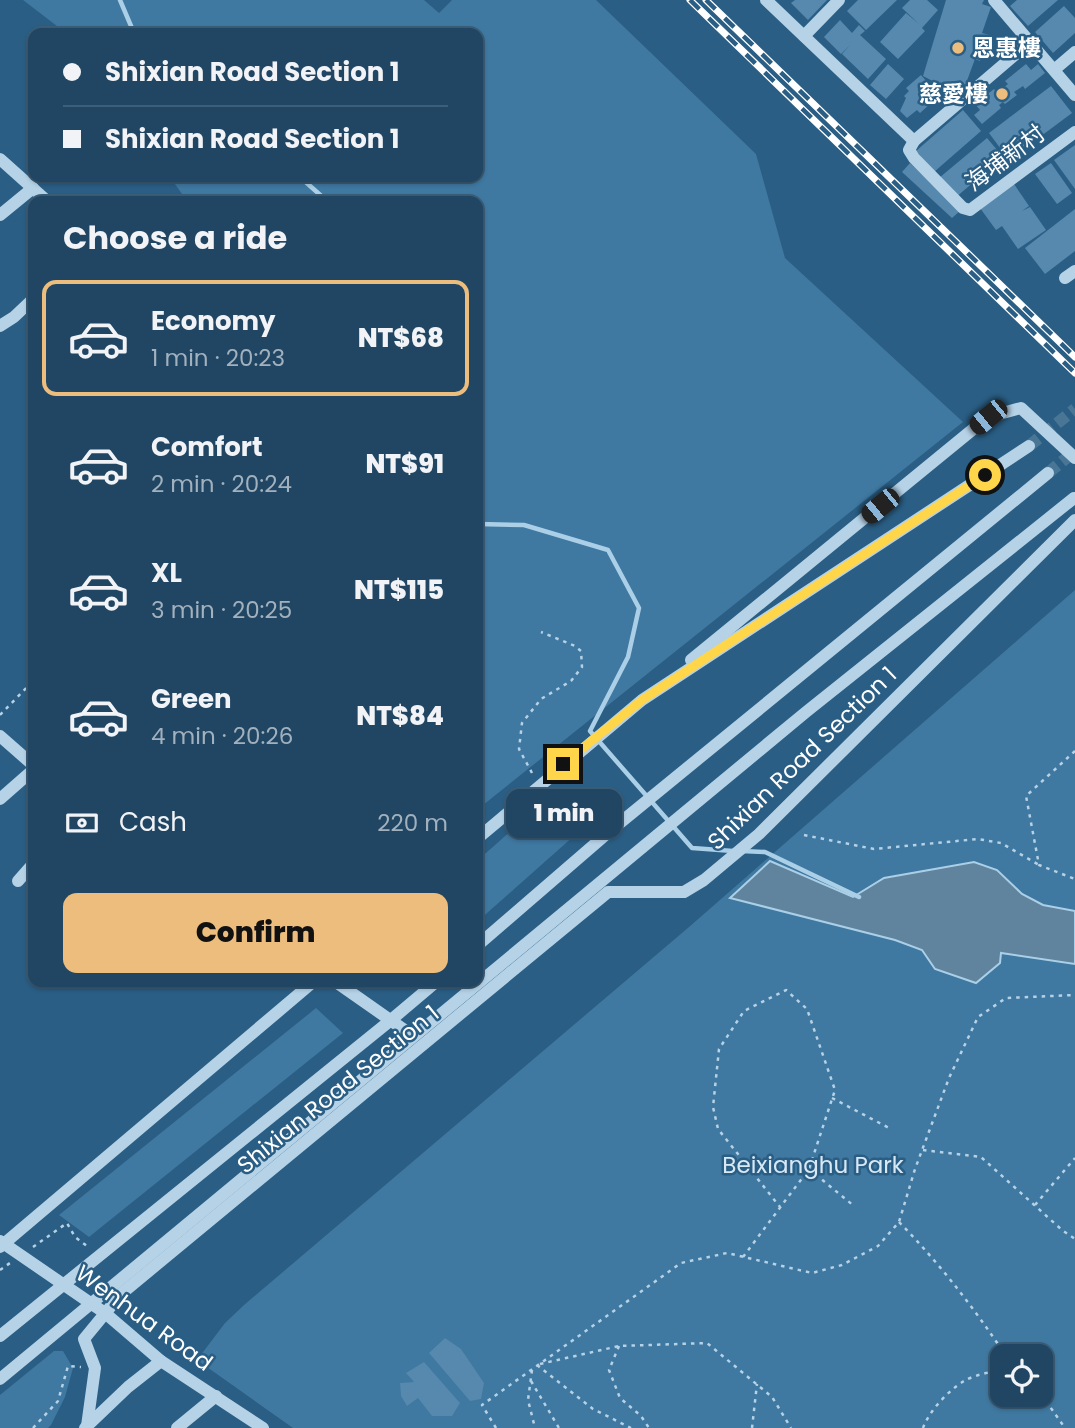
<!DOCTYPE html>
<html lang="en">
<head>
<meta charset="utf-8">
<style>
  body { margin:0; font-family:Poppins,"Noto Sans TC",sans-serif; background:#2d506c; color:#f1f3f6; height:100vh; display:flex; flex-direction:column; font-size:26px; white-space:nowrap }
  * { box-sizing:border-box; margin:0 }
  p { font-size:23px; color:#a2b1be }
  .icon { flex:none; width:38px; height:38px; fill:none; stroke:currentColor; stroke-width:2; stroke-linecap:round; stroke-linejoin:round }
  .map { position:relative; flex:1; overflow:hidden }
  .details { position:absolute; left:28px; top:196px; width:455px; height:791px; display:flex; flex-direction:column; background:#204663; border-radius:14px; box-shadow:0 2px 5px #0004,0 0 0 2px #3d5e78 }
  .details>* { flex:none }
  .top-card { position:absolute; left:28px; top:28px; width:455px; height:154px; border-radius:14px; box-shadow:0 2px 5px #0004,0 0 0 2px #3d5e78; display:grid; align-content:center; height:154px; padding:0 35px; background:#204663 }
  .tools { position:absolute; left:990px; top:1344px; display:grid; gap:14px }
  .tools a { display:grid; place-items:center; width:63px; height:63px; border-radius:14px; background:#204663; box-shadow:0 2px 5px #0004,0 0 0 2px #3d5e78; font-size:35px }
  .end { position:absolute; width:32px; height:32px; margin:-16px; border:9px solid #ffd54a; background:#111; box-shadow:0 0 0 4px #111 }
  .from { border-radius:50% }
  .bubble { position:absolute; height:49px; border-radius:14px; background:#204663; box-shadow:0 2px 5px #0004,0 0 0 2px #3d5e78; font-size:23px; font-weight:800; line-height:49px; text-align:center }
  .car { position:absolute; width:21px; height:42px; margin:-21px -10px; border-radius:9px; box-shadow:0 0 5px 2px #0007; background:linear-gradient(#222 24%,#8ab4d8 0 40%,#222 0 76%,#8ab4d8 0 86%,#222 0) }
  .top-card b { display:flex; align-items:center; gap:24px; height:66px; font-size:26px }
  .top-card b+b { border-top:2px solid #3d5e78 }
  .top-card i { width:18px; height:18px; background:#f1f3f6 }
  ul { padding:0; list-style:none }
  li { display:flex; align-items:center; gap:21px; height:116px; margin:0 14px 10px; padding:0 21px; border:4px solid transparent; border-radius:14px }
  li div { flex:1 }
  li b { display:block; font-size:26px }
  li em { font-style:normal; font-weight:800 }
  li.selected { border-color:#edbd7d }
  li>.icon { width:63px; height:63px; stroke-width:1.5 }
  h2 { padding:0 35px; font-size:32px; line-height:84px }
  .pay { display:flex; align-items:center; gap:18px; height:77px; padding:0 35px; font-size:26px }
  .pay p { margin-inline-start:auto }
  .button { display:flex; gap:14px; margin-top:auto; padding:14px 35px }
  .button a { flex:1; height:80px; border-radius:14px; background:#edbd7d; color:#111; font-size:28px; font-weight:800; line-height:80px; text-align:center }
  .map>svg:first-child { display:block }
  .green { fill:#3f78a0; fill-rule:evenodd }
  .water { fill:#60849d; stroke:#aacfe7; stroke-width:2 }
  .lines { fill:none; stroke-linecap:round; stroke-linejoin:round }
  .stream { stroke:#aacfe7; stroke-width:4.5 }
  .building { fill:#5689ad }
  .minor-tunnel { stroke:#4a7696; stroke-width:12; stroke-dasharray:12 6; stroke-linecap:butt }
  .path { stroke:#b5d2e7; stroke-width:2.5; stroke-dasharray:3.5 5; stroke-linecap:butt }
  .minor { stroke:#b5d2e7; stroke-width:12 }
  .rail-casing { stroke:#fff; stroke-width:7 }
  .rail { stroke:#2a5e84; stroke-width:4.5; stroke-dasharray:13; stroke-linecap:butt }
  .route { stroke:#ffd54a; stroke-width:9 }
  .poi-dot { fill:#edbd7d; stroke:#2a5e84; stroke-width:2.5 }
  .labels { text-anchor:middle; dominant-baseline:central; stroke-width:5; stroke-linejoin:round; paint-order:stroke }
  .poi-label { font-size:23px; font-weight:bold; fill:#fff; stroke:#2a5e84; text-anchor:start }
  .street-label { font-size:23px; fill:#fff; stroke:#2a5e84 }
  .park-label { font-size:23px; fill:#d8e9f6; stroke:#2a5e84 }
</style>
</head>
<body>
<div class="map">
<svg width="1075" height="1428" viewBox="0 0 1075 1428">
  <rect width="100%" height="100%" fill="#2a5e84"/>
  <g class="green">
    <polygon points="23,0 424,0 439,13 452,0 596,0 756,154 785,258 963,422 478,809 478,201 187,201 170,177 478,177 478,33 66,33"/>
    <path d="M1075,590V1428H293L197,1360L225,1323L244,1305L689,927ZM1003,1356H1041V1395H1003Z"/>
    <polygon points="556,791 592,820 478,921 478,860"/>
    <polygon points="316,1008 343,1033 89,1237 59,1215"/>
    <polygon points="54,1351 63,1351 73,1368 65,1397 51,1425 48,1428 0,1428 0,1395"/>
  </g>
  <polygon class="water" points="770,861 853,897 884,878 974,862 997,870 1022,894 1043,905 1075,911 1075,964 1001,953 1000,963 976,983 935,969 922,950 895,940 730,898"/>
  <g class="lines">
    <g class="stream">
      <polyline points="120,0 134,33"/>
      <polyline points="300,177 327,201"/>
      <polyline points="478,524 524,525 608,550 639,608 628,657 590,731 692,848 733,851"/>
      <polyline points="741,851 765,852 859,897"/>
    </g>
  </g>
  <g class="building">
    <polygon points="795,0 827,0 808,20 791,3"/>
    <polygon points="858,0 897,0 866,30 847,11"/>
    <polygon points="910,0 927,0 938,10 922,28 925,31 898,59 880,42 906,13 919,24 902,8"/>
    <polygon points="946,0 984,0 982,4 991,7 982,33 990,35 989,38 980,61 975,59 965,86 948,83 946,88 923,76"/>
    <polygon points="1017,0 1058,0 1028,26 1010,6"/>
    <polygon points="1064,6 1075,18 1075,33 1053,53 1035,32"/>
    <polygon points="840,20 852,33 859,25 865,31 860,35 886,59 868,79 842,54 850,45 841,54 824,37"/>
    <polygon points="888,64 904,79 886,99 870,85"/>
    <polygon points="1026,64 1031,70 1038,64 1045,73 1025,89 1023,86 1014,92 1017,95 1005,104 1003,102 999,105 1001,108 982,124 974,115 980,110 975,104 994,89 997,93 1008,84 1005,81"/>
    <polygon points="921,75 939,96 920,113 917,110 907,118 900,111 906,98 904,96 909,91 906,88"/>
    <polygon points="1051,86 1072,113 1009,160 989,133"/>
    <polygon points="963,110 981,131 934,172 916,151"/>
    <polygon points="987,138 1003,157 955,198 939,178"/>
    <polygon points="1075,145 1075,189 1054,160"/>
    <polygon points="910,163 961,210 952,218 902,172"/>
    <polygon points="1051,163 1072,193 1057,204 1035,174"/>
    <polygon points="1014,184 1029,206 1022,211 1030,207 1046,230 1018,249 1002,226 996,230 980,208"/>
    <polygon points="1075,209 1075,251 1045,274 1025,248"/>
    <polygon points="445,1338 461,1349 484,1383 481,1399 470,1401 429,1353"/>
    <polygon points="424,1362 460,1403 452,1416 432,1416 418,1398 407,1406 401,1396 400,1383 414,1382 406,1373"/>
  </g>
  <g class="lines">
    <g class="minor-tunnel">
      <polyline points="1029,446 1075,409"/>
      <polyline points="1048,473 1075,451"/>
    </g>
    <g class="path">
      <polyline points="0,715 33,681"/>
      <polyline points="1075,751 1026,796 1039,865 1075,879"/>
      <polyline points="532,773 519,749 522,723 541,699 571,681 582,667 581,651 575,646 541,632"/>
      <polyline points="804,835 874,849 978,839 1001,843 1039,865"/>
      <polyline points="832,1098 889,1128"/>
      <polyline points="923,1150 981,1157 1062,1230 1075,1239"/>
      <polyline points="809,1169 854,1206"/>
      <polyline points="1035,1205 1075,1158"/>
      <path d="M899,1222C940,1264 974,1308 1006,1356"/>
      <polyline points="33,1247 67,1223 75,1237 87,1246"/>
      <polyline points="743,1257 809,1169 835,1090 807,1009 786,990 744,1011 719,1049 713,1107 718,1129 780,1207"/>
      <polyline points="0,1270 10,1263"/>
      <polyline points="619,1346 609,1370 620,1398 641,1416 649,1428"/>
      <polyline points="540,1364 619,1346 707,1343 772,1397 791,1428"/>
      <polyline points="537,1365 593,1409 631,1428"/>
      <polyline points="532,1370 528,1400 535,1428"/>
      <polyline points="531,1381 559,1428"/>
      <polyline points="1041,1394 1065,1428"/>
      <polyline points="33,1428 58,1401 68,1366 81,1367"/>
      <polyline points="496,1428 482,1405 681,1263 727,1253 812,1273 842,1265 878,1246 899,1222 915,1169 949,1078 978,1017 1006,998 1075,995"/>
      <polyline points="752,1428 757,1384"/>
      <path d="M923,1428C929,1411 949,1390 964,1381C974,1375 991,1372 1003,1369"/>
    </g>
    <g class="minor">
      <polyline points="766,0 914,141 1031,41"/>
      <polyline points="994,0 1075,95"/>
      <polyline points="804,36 839,0"/>
      <polyline points="1054,70 1075,52"/>
      <polyline points="914,141 909,150 914,158 963,208 970,210 1075,132"/>
      <polyline points="0,159 47,201"/>
      <polyline points="0,215 33,188"/>
      <polyline points="1065,278 1075,271"/>
      <polyline points="0,326 14,317 33,299"/>
      <polyline points="691,660 988,417 1021,408 1075,458"/>
      <polyline points="0,736 33,765"/>
      <polyline points="0,799 33,770"/>
      <polyline points="478,838 642,700 1029,446"/>
      <polyline points="18,881 33,864"/>
      <polyline points="478,945 610,831 1048,473"/>
      <polyline points="336,982 413,1036"/>
      <polyline points="0,1241 105,1313 161,1361 263,1428"/>
      <polyline points="0,1247 313,982"/>
      <polyline points="0,1336 391,1020 436,982"/>
      <polyline points="0,1379 806,712 1074,498"/>
      <polyline points="87,1426 95,1368 84,1339 121,1294 608,892 684,892 704,880 759,834 1075,520"/>
      <polyline points="85,1428 128,1387 161,1361"/>
      <polyline points="177,1428 216,1396"/>
    </g>
    <g class="rail-casing">
      <g id="rail">
        <polyline points="690,0 1075,373"/>
        <polyline points="706,0 1075,357"/>
      </g>
    </g>
    <use href="#rail" class="rail"/>
  </g>
  <g class="lines">
    <polyline class="route" points="563,764 642,700 985,475"/>
  </g>
  <g class="poi-dot">
    <circle cx="958" cy="48" r="7"/>
    <circle cx="1002" cy="94" r="7"/>
  </g>
  <g class="labels">
    <g class="poi-label">
      <text x="972" y="48">恩惠樓</text>
      <text x="988" y="94" text-anchor="end">慈愛樓</text>
    </g>
    <g class="street-label">
      <text transform="translate(1005 158) rotate(-37)">海埔新村</text>
      <text transform="translate(802 758) rotate(-44)">Shixian Road Section 1</text>
      <text transform="translate(338 1089) rotate(-39)">Shixian Road Section 1</text>
      <text transform="translate(144 1318) rotate(36)">Wenhua Road</text>
    </g>
    <g class="park-label">
      <text x="813" y="1165">Beixianghu Park</text>
    </g>
  </g>
</svg>
<div class="tools">
<a><svg class="icon" aria-label="locate" viewBox="0 0 24 24"><circle cx="12" cy="12" r="6"/><path d="M12 2v4M12 18v4M2 12h4M18 12h4"/></svg></a>
</div>
<i class="end from" style="left:985px;top:475px"></i>
<i class="end" style="left:563px;top:764px"></i>
<div class="bubble" style="left:506px;top:789px;width:116px">1 min</div>
<i class="car" style="left:988px;top:417px;rotate:231deg"></i>
<i class="car" style="left:880px;top:506px;rotate:231deg"></i>
<div class="top-card">
<b><i class="from"></i>Shixian Road Section 1</b>
<b><i></i>Shixian Road Section 1</b>
</div>
<section class="details">
<h2>Choose a ride</h2>
<ul>
<li class="selected"><svg class="icon" aria-label="car" viewBox="0 0 24 24"><path d="M5 17H2v-5l4-1 3-4h7l3 4 3 1v5h-3M9 17h6M6 11h13"/><circle cx="7" cy="17" r="2"/><circle cx="17" cy="17" r="2"/></svg><div><b>Economy</b><p>1 min · 20:23</p></div><em>NT$68</em></li>
<li><svg class="icon" aria-label="car" viewBox="0 0 24 24"><path d="M5 17H2v-5l4-1 3-4h7l3 4 3 1v5h-3M9 17h6M6 11h13"/><circle cx="7" cy="17" r="2"/><circle cx="17" cy="17" r="2"/></svg><div><b>Comfort</b><p>2 min · 20:24</p></div><em>NT$91</em></li>
<li><svg class="icon" aria-label="car" viewBox="0 0 24 24"><path d="M5 17H2v-5l4-1 3-4h7l3 4 3 1v5h-3M9 17h6M6 11h13"/><circle cx="7" cy="17" r="2"/><circle cx="17" cy="17" r="2"/></svg><div><b>XL</b><p>3 min · 20:25</p></div><em>NT$115</em></li>
<li><svg class="icon" aria-label="car" viewBox="0 0 24 24"><path d="M5 17H2v-5l4-1 3-4h7l3 4 3 1v5h-3M9 17h6M6 11h13"/><circle cx="7" cy="17" r="2"/><circle cx="17" cy="17" r="2"/></svg><div><b>Green</b><p>4 min · 20:26</p></div><em>NT$84</em></li>
</ul>
<div class="pay"><svg class="icon" aria-label="cash" viewBox="0 0 24 24"><path d="M3 7h18v10H3z"/><circle cx="12" cy="12" r="2"/></svg>Cash<p>220 m</p></div>
<div class="button"><a>Confirm</a></div>
</section>
</div>
</body>
</html>
